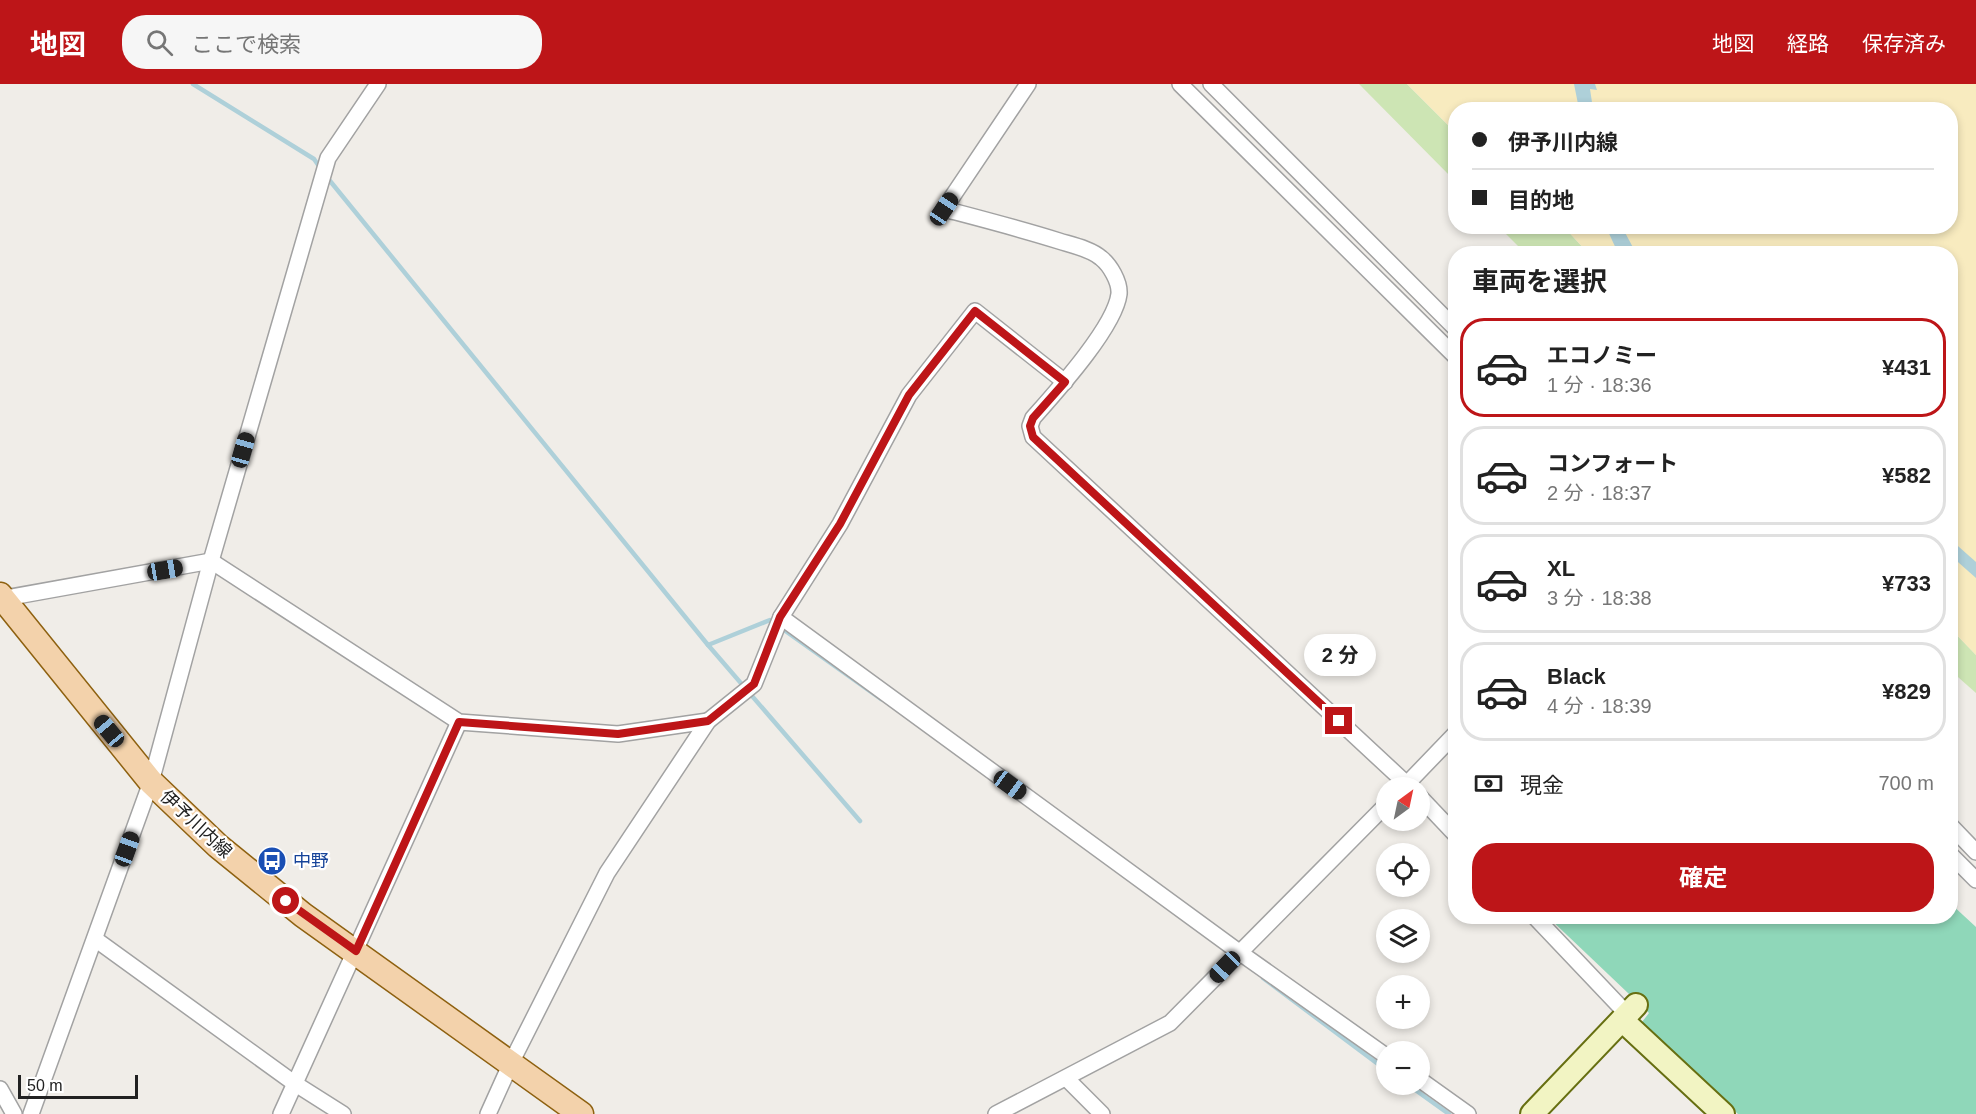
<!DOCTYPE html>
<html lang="ja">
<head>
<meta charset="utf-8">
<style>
  body { margin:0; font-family:Arial,"Noto Sans JP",sans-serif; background:#f6f6f6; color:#222; height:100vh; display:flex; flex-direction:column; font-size:22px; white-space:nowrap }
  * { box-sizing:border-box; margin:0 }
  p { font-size:20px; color:#767676 }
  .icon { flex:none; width:33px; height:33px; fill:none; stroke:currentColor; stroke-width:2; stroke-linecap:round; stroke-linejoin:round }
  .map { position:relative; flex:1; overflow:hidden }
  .drawer { position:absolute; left:1448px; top:162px; width:510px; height:678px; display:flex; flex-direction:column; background:#fff; border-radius:24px; box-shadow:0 3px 9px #0003 }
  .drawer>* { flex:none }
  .hud { position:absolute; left:1448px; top:18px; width:510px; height:132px; border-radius:24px; box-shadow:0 3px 9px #0003; display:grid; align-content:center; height:132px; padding:0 24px; background:#fff }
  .needle { width:39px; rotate:33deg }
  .fabs { position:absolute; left:1376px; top:693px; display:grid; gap:12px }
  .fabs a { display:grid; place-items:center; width:54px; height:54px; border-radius:50%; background:#fff; box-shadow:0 3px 9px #0003; font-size:30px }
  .scale { position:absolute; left:18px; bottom:15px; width:120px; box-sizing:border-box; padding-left:6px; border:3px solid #212121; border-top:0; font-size:16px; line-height:21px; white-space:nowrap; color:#212121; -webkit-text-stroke:4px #fff; paint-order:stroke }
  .end { position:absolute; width:27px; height:27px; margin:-14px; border:8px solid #bd1518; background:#fff; box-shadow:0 0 0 3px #fff }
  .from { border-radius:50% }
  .bubble { position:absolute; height:42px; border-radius:21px; background:#fff; box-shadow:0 3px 9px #0003; font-size:20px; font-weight:700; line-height:42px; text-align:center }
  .car { position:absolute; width:18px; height:36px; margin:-18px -9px; border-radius:8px; box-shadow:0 0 4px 2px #0007; background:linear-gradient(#222 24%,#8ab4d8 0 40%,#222 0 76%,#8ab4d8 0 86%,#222 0) }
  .hud b { display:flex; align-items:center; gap:21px; height:57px; font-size:22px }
  .hud b+b { border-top:2px solid #e0e0e0 }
  .hud i { width:15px; height:15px; background:#222 }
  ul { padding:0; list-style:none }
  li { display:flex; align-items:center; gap:18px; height:99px; margin:0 12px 9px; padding:0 12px; border:3px solid #e0e0e0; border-radius:24px }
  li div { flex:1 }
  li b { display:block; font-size:22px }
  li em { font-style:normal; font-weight:700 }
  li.selected { border-color:#bd1518 }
  li>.icon { width:54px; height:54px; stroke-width:1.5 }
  h2 { padding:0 24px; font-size:27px; line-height:72px }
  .pay { display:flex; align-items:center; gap:15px; height:66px; padding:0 24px; font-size:22px }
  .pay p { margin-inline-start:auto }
  .action { display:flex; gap:12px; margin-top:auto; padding:12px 24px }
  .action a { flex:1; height:69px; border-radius:24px; background:#bd1518; color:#fff; font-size:24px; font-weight:700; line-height:69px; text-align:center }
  header { display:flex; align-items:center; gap:36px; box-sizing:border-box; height:84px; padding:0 30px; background:#bd1518; color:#fff }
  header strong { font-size:28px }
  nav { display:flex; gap:33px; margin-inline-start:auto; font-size:21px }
  .search { width:420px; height:54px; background:#f6f6f6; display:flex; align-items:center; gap:15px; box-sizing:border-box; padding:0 21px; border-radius:24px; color:#767676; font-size:22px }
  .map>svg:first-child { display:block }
  .grass { fill:#cde5b4 }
  .sand { fill:#f8ebbf }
  .pitch { fill:#8fd7b9 }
  .water { fill:#aed0d9 }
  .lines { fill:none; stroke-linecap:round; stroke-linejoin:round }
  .stream { stroke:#aed0d9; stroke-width:4.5 }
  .street-casing { stroke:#a2a2a2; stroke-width:18 }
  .secondary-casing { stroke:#676f11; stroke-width:26 }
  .primary-casing { stroke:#8e6110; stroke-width:27 }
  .street { stroke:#fff; stroke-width:15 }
  .secondary { stroke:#f2f4c3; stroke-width:22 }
  .primary { stroke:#f3d2ab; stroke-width:24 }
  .route { stroke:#bd1518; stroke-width:8 }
  .labels { text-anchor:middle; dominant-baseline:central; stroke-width:4.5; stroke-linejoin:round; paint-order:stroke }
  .street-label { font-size:18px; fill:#212121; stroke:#fff }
  .transit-label { font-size:18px; fill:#164399; stroke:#fff; text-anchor:start }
</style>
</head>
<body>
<header>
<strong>地図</strong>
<div class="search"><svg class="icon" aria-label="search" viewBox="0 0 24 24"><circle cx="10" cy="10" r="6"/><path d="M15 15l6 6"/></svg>ここで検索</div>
<nav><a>地図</a><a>経路</a><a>保存済み</a></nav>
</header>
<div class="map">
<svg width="1976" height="1030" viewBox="0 0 1976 1030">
  <rect width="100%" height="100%" fill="#f0ede8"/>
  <g class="grass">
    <polygon points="1359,0 1407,0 1455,48 1455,97"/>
    <polygon points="1499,143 1564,143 1588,169 1525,169"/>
    <polygon points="1950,544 1976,571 1976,609 1950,586"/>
  </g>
  <polygon class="sand" points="1407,0 1976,0 1976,571 1950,544 1950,170 1588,169 1564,143 1950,142 1950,26 1455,26 1455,48"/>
  <polygon class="pitch" points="1950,819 1976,843 1976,1030 1738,1030 1642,938 1649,929 1548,833 1950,832"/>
  <g class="water">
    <polygon points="1574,0 1595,0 1597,6 1590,5 1593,25 1579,25"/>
    <polygon points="1606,143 1622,143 1636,169 1618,169"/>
    <polygon points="1950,455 1976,478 1976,494 1950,471"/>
  </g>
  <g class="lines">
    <g class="stream">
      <polyline points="193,0 314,75 321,85"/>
      <polyline points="326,92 708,561 770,536 881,615"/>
      <polyline points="708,561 860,737"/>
      <polyline points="1263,894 1386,986"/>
      <polyline points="1407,1000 1449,1030"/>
    </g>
    <g class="street-casing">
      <g id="street">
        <path d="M1028,0L944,125C982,135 1021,145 1059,157C1072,161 1091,165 1101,174C1110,181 1120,198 1119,210C1115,243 1056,308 1033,334L1030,342L1033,353L1411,704"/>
        <polyline points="1180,0 1455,272"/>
        <polyline points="1211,0 1455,244"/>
        <polyline points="0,515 211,477 459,638 618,650 708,637"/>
        <polyline points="781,533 1239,868 1386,972"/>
        <polyline points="1403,704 1455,650"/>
        <polyline points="1419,712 1455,750"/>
        <polyline points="1950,741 1976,768"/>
        <polyline points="1950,770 1976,796"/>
        <polyline points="1534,832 1627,930"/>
        <polyline points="95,855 294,999 343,1030"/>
        <polyline points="1066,994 1102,1030"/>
        <polyline points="1419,995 1468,1030"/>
        <polyline points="0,1005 14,1030"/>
        <polyline points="31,1030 151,698 211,477 328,74 378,0"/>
        <polyline points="281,1030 459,638"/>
        <polyline points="488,1030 511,979 607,789 708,637 754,600 781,533 840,440 909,311 975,227 1065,298"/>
        <polyline points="996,1030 1170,939 1386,721"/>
      </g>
    </g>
    <g class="secondary-casing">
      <g id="secondary">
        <polyline points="1622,936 1723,1030"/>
        <polyline points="1532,1030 1636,921"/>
      </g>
    </g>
    <g class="primary-casing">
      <polyline id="primary" points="0,511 151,698 218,762 303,831 581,1030"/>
    </g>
    <use href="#street" class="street"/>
    <use href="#secondary" class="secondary"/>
    <use href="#primary" class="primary"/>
  </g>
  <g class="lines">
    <polyline class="route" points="286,817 356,867 459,638 618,650 708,637 754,600 780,533 840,440 909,311 975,227 1065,298 1033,334 1030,342 1033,353 1339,637"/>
  </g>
  <defs>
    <g id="bus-disc" transform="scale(1.5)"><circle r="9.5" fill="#1a4fb4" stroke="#fff"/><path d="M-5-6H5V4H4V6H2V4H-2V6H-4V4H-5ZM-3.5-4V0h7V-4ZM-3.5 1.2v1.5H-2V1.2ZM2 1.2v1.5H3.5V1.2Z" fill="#fff"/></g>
  </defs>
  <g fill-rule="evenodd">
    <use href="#bus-disc" x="272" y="777"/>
  </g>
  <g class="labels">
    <g class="street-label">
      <text transform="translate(196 740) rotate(43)">伊予川内線</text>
    </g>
    <g class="transit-label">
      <text x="293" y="777">中野</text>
    </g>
  </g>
</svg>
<div class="fabs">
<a><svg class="needle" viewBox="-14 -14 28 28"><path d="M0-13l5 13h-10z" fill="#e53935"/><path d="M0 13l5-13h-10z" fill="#767676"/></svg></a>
<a><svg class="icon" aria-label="locate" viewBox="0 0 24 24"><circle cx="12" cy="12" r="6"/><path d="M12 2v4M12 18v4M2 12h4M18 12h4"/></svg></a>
<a><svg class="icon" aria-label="layers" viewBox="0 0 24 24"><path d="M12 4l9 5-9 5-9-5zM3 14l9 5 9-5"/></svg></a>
<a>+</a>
<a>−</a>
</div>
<div class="scale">50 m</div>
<i class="end from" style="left:286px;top:817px"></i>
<i class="end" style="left:1339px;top:637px"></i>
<div class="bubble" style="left:1304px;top:550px;width:72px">2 分</div>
<i class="car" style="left:944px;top:125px;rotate:34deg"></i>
<i class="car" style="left:243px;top:366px;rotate:16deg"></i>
<i class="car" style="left:165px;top:486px;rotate:80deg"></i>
<i class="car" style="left:109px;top:647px;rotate:320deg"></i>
<i class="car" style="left:1010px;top:701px;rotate:126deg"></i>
<i class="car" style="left:127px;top:765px;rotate:20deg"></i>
<i class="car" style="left:1225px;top:883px;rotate:224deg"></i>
<div class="hud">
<b><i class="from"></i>伊予川内線</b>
<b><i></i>目的地</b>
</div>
<section class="drawer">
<h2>車両を選択</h2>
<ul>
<li class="selected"><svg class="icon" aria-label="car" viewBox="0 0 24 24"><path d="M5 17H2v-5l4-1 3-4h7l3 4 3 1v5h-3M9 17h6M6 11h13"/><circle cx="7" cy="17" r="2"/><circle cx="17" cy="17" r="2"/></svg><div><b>エコノミー</b><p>1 分 · 18:36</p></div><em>¥431</em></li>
<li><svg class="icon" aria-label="car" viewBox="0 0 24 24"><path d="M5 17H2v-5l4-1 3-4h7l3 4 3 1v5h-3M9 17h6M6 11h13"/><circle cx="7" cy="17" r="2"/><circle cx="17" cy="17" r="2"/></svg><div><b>コンフォート</b><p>2 分 · 18:37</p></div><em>¥582</em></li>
<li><svg class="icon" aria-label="car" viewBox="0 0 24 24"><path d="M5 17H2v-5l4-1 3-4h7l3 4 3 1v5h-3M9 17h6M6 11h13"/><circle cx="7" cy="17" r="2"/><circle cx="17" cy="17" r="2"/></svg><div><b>XL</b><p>3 分 · 18:38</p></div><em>¥733</em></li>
<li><svg class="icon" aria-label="car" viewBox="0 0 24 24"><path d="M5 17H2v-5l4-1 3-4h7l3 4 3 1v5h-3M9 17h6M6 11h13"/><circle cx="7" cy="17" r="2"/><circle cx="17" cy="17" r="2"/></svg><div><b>Black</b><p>4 分 · 18:39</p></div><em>¥829</em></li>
</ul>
<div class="pay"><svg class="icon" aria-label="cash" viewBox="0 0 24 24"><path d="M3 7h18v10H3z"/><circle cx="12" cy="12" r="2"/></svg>現金<p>700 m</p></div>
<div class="action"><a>確定</a></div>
</section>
</div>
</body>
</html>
